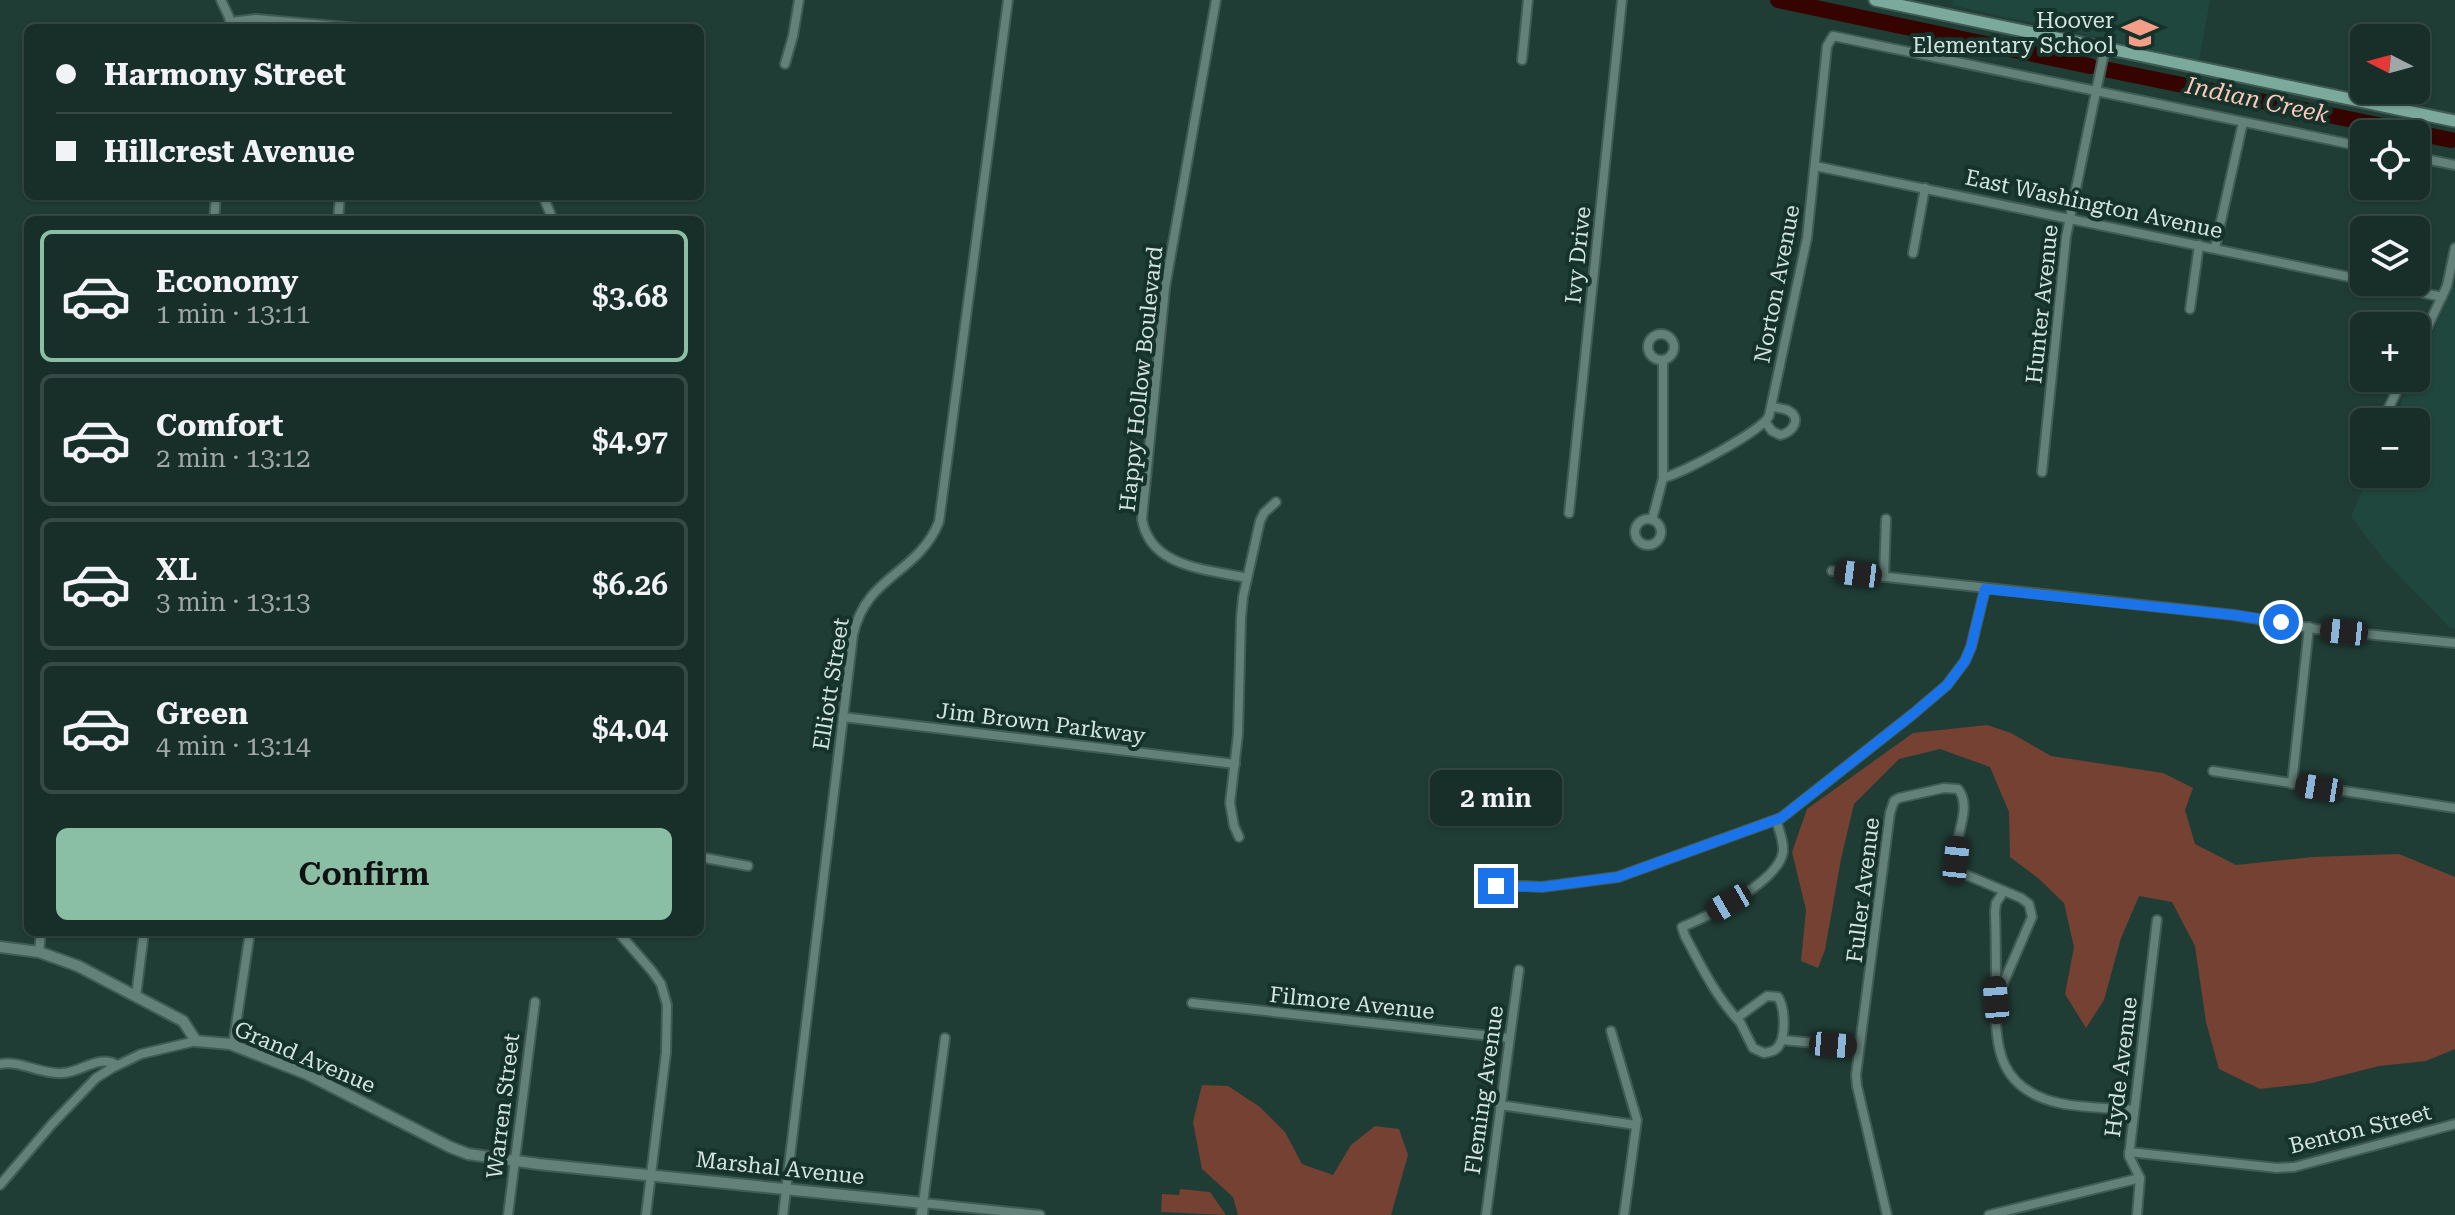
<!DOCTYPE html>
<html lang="en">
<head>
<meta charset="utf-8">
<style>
  body { margin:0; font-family:"Roboto Serif",serif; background:#213630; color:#f1f3f6; height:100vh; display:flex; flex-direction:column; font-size:30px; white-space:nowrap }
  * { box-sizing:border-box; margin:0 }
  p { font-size:26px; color:#9fa8a8 }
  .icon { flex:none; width:44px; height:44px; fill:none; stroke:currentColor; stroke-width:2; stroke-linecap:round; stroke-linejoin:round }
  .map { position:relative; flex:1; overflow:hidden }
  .drawer { position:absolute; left:24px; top:216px; width:680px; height:720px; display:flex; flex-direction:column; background:#182e28; border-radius:12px; box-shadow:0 2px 6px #0004,0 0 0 2px #364a45 }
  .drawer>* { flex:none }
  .banner { position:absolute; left:24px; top:24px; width:680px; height:176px; border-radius:12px; box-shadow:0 2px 6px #0004,0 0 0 2px #364a45; display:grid; align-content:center; height:176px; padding:0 32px; background:#182e28 }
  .needle { width:52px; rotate:276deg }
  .tools { position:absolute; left:2350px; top:24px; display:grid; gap:16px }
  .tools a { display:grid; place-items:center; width:80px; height:80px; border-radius:12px; background:#182e28; box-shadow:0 2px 6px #0004,0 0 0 2px #364a45; font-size:40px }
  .end { position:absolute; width:36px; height:36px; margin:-18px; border:10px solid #1a73e8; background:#fff; box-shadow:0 0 0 4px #fff }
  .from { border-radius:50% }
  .bubble { position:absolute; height:56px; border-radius:12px; background:#182e28; box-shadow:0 2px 6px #0004,0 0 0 2px #364a45; font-size:26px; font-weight:600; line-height:56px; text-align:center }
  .car { position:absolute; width:24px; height:48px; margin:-24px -12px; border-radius:10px; box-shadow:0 0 6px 2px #0007; background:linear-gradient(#222 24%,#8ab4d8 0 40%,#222 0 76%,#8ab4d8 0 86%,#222 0) }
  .banner b { display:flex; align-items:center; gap:28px; height:76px; font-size:30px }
  .banner b+b { border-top:2px solid #364a45 }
  .banner i { width:20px; height:20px; background:#f1f3f6 }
  ul { padding:14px 0 0; list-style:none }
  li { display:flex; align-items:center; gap:24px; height:132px; margin:0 16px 12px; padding:0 16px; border:4px solid #364a45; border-radius:12px }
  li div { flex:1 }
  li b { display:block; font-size:30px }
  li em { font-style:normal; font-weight:600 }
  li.selected { border-color:#8abfa5 }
  li>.icon { width:72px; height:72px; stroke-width:1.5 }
  .cta { display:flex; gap:16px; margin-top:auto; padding:16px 32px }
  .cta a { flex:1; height:92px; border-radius:12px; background:#8abfa5; color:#111; font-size:32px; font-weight:600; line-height:92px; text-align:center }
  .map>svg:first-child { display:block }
  .built { fill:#20473d }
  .green { fill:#744133 }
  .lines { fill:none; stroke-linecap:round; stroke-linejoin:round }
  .river { stroke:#350400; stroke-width:16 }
  .minor-casing { stroke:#405b54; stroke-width:12 }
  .tertiary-casing { stroke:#405b54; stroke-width:14 }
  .secondary-casing { stroke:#405b54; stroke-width:15 }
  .minor { stroke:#638178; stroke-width:8 }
  .tertiary { stroke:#638178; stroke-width:10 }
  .secondary { stroke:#7baa9d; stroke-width:11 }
  .route { stroke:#1a73e8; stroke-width:10 }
  .labels { text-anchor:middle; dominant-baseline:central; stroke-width:8; stroke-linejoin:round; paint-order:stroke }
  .poi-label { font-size:22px; fill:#d4e5df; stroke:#15322b; text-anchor:end }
  .street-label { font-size:22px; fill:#d4e5df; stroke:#15322b }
  .water-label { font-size:24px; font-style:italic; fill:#ffc8b9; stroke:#15322b }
</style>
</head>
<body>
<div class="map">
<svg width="2455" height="1215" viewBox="0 0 2455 1215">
  <rect width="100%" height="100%" fill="#203d35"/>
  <g class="built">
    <polygon points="1954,0 2210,0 2199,60 1952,5"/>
    <polygon points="2453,287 2455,288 2455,629 2449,627 2384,560 2351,516 2370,474 2416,474 2416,422 2393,422 2412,378 2416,378 2416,369"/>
  </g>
  <g class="green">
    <polygon points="1987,725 2011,733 2051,756 2163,773 2193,788 2185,810 2195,844 2236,865 2313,857 2399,854 2455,877 2455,1049 2426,1061 2379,1066 2312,1083 2260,1089 2219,1069 2206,1022 2195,946 2172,902 2139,896 2121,938 2104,1000 2086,1028 2065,994 2074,947 2064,903 2038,878 2010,857 2009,812 1990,767 1940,749 1899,759 1854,804 1841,859 1825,950 1818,968 1801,961 1806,910 1792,852 1807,809 1913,733"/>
    <polygon points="1202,1085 1228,1086 1260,1107 1285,1132 1302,1164 1333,1175 1351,1145 1375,1126 1399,1129 1408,1155 1391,1215 1238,1215 1233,1197 1202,1169 1193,1122"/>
    <polygon points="1180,1189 1210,1192 1226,1215 1161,1212 1162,1194 1179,1195"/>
  </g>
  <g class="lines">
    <g class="river">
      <polyline points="1778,0 2090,66"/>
      <polyline points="2109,70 2451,140"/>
    </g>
    <g class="minor-casing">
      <g id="minor">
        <polyline points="221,0 229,17 231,28"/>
        <path d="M1216,0L1165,288L1142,519C1150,568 1207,569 1247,578"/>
        <polyline points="230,22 256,19 356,28"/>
        <polyline points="1522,60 1528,0"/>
        <polyline points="785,64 793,36 799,0"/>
        <polyline points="2416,157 2455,165"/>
        <polyline points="1815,166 2364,280"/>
        <polyline points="543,196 553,220"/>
        <polyline points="214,220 216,196"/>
        <polyline points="338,220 340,196"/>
        <polyline points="2215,248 2243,122"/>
        <polyline points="1913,253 1925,188"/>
        <polyline points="2373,282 2442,297"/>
        <polyline points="2190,309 2199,245"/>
        <circle cx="1661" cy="347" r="13"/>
        <polyline points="2416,351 2447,286 2455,248"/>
        <polyline points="2382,422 2403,378"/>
        <path d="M1766,423L1772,431L1780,435C1793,433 1803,417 1787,410C1785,409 1773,407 1772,407"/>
        <polyline points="2042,472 2066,237 2105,48"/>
        <path d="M1663,478C1681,474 1762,431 1769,416L1807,238L1827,46L1833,36L2364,147"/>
        <polyline points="1569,513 1622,0"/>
        <circle cx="1648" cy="532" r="13"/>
        <polyline points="1652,520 1663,478 1663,361"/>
        <polyline points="1832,571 2234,615 2316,629 2455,643"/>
        <polyline points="1884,577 1886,519"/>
        <polyline points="843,717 1235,764"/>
        <polyline points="2213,771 2455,808"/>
        <polyline points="2292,784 2309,627"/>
        <polyline points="1239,837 1234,826 1230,803 1238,734 1241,618 1243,597 1260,521 1264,513 1276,502"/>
        <polyline points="700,857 748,866"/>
        <polyline points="1482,884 1542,887 1618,877 1781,818 1913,714 1947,685 1965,661 1971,647 1985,589"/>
        <path d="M2004,891L1996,903L1995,912C1996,941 1996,970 1996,999C1994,1050 2001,1090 2059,1103C2083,1108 2109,1108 2134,1110"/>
        <polyline points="618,932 652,971 661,984 667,1005 666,1053 646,1215"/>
        <polyline points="39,952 41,932"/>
        <polyline points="136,996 144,932"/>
        <polyline points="1192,1003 1509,1038"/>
        <path d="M1737,1018L1767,996L1778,997C1785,1008 1787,1039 1776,1049C1772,1052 1770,1052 1764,1053L1753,1048L1740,1022C1716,997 1701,966 1685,936L1682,927C1709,916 1778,882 1783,852C1784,841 1779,830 1776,820"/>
        <polyline points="1611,1031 1637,1120 1624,1215"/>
        <polyline points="945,1038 923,1203 1040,1215"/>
        <polyline points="1782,1040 1859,1047"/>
        <polyline points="233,1045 250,932"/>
        <path d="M0,1064C21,1060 41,1075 63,1073C82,1072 99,1054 117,1065"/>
        <polyline points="1500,1105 1636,1125"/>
        <polyline points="2129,1152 2277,1168 2294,1167 2455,1124"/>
        <polyline points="0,1185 52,1124 96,1078 112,1068 141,1054 196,1041"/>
        <polyline points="508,1215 535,1002"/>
        <path d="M783,1215L853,635C866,575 917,575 939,522L1008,0"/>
        <polyline points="1486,1215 1519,970"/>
        <path d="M1887,1215L1857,1086L1856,1075L1890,813L1894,801L1899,798L1944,788L1958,789C1977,812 1941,853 1964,874L2021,898L2029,904L2032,917L1996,1000"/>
        <polyline points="1989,1215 2140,1178"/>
        <polyline points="2137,1215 2140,1178 2129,1156 2157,920"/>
      </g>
    </g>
    <g class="tertiary-casing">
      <polyline id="tertiary" points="0,947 39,952 78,966 183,1021 196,1041 230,1044 307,1074 450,1147 468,1154 538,1164 923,1203 922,1215"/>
    </g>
    <g class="secondary-casing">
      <polyline id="secondary" points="1875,0 2455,121"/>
    </g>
    <use href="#minor" class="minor"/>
    <use href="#tertiary" class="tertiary"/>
    <use href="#secondary" class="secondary"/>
  </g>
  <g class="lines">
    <polyline class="route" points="1496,886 1542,887 1618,877 1781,818 1913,714 1947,685 1965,661 1971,647 1985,589 2234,615 2281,622"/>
  </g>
  <defs>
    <g id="school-bare" transform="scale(2.76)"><path d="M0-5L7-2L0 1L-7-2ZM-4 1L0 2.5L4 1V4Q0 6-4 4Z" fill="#f49e87" stroke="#15322b" stroke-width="2.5" paint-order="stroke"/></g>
  </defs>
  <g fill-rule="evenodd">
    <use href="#school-bare" x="2140" y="33"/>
  </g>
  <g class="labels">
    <g class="poi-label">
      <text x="2114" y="20">Hoover<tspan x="2114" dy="25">Elementary School</tspan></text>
    </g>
    <g class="street-label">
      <text transform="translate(2094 204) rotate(12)">East Washington Avenue</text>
      <text transform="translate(1578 255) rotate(-84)">Ivy Drive</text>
      <text transform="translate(1777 284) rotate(-79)">Norton Avenue</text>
      <text transform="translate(2042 304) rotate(-84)">Hunter Avenue</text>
      <text transform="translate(1141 379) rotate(-84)">Happy Hollow Boulevard</text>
      <text transform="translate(831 684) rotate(-81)">Elliott Street</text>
      <text transform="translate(1041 723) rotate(7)">Jim Brown Parkway</text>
      <text transform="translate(1863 890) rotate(-83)">Fuller Avenue</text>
      <text transform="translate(1352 1003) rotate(6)">Filmore Avenue</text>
      <text transform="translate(305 1057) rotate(23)">Grand Avenue</text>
      <text transform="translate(2121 1067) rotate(-83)">Hyde Avenue</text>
      <text transform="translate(1484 1090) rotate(-82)">Fleming Avenue</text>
      <text transform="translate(503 1106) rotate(-83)">Warren Street</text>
      <text transform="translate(2360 1129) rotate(-14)">Benton Street</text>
      <text transform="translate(780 1168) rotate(6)">Marshal Avenue</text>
    </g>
    <g class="water-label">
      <text transform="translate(2257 100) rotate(12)">Indian Creek</text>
    </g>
  </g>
</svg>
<div class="tools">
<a><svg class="needle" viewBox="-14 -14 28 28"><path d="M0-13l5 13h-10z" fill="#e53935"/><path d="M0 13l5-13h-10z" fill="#9fa8a8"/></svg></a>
<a><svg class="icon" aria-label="locate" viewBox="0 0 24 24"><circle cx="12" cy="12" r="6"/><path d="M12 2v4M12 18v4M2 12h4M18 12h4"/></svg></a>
<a><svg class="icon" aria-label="layers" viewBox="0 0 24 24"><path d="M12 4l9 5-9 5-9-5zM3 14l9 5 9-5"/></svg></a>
<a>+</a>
<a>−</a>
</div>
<i class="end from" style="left:2281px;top:622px"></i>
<i class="end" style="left:1496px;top:886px"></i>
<div class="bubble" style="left:1430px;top:770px;width:132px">2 min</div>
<i class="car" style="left:1858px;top:574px;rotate:277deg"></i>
<i class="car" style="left:2344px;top:632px;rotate:276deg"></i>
<i class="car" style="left:2319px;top:788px;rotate:279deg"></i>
<i class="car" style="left:1956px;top:860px;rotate:6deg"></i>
<i class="car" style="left:1729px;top:903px;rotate:240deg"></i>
<i class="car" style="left:1996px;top:1000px;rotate:355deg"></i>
<i class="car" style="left:1833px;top:1045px;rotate:95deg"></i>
<div class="banner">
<b><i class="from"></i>Harmony Street</b>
<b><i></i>Hillcrest Avenue</b>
</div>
<section class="drawer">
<ul>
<li class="selected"><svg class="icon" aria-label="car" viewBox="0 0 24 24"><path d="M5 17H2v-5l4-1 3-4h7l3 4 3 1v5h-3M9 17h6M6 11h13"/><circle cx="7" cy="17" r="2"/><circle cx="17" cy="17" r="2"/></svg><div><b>Economy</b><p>1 min · 13:11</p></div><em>$3.68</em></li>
<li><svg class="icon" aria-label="car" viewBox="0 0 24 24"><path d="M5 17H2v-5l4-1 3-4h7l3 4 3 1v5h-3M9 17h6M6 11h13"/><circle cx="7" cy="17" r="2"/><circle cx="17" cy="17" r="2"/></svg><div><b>Comfort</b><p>2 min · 13:12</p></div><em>$4.97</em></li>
<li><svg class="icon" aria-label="car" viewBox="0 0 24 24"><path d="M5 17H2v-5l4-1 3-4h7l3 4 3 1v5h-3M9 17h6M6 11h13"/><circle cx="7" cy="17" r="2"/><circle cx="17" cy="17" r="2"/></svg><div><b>XL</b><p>3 min · 13:13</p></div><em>$6.26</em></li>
<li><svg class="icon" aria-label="car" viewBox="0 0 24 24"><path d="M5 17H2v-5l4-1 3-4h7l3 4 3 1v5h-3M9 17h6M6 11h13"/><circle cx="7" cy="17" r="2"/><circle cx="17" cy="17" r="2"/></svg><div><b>Green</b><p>4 min · 13:14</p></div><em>$4.04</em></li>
</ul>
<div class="cta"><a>Confirm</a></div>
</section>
</div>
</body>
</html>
